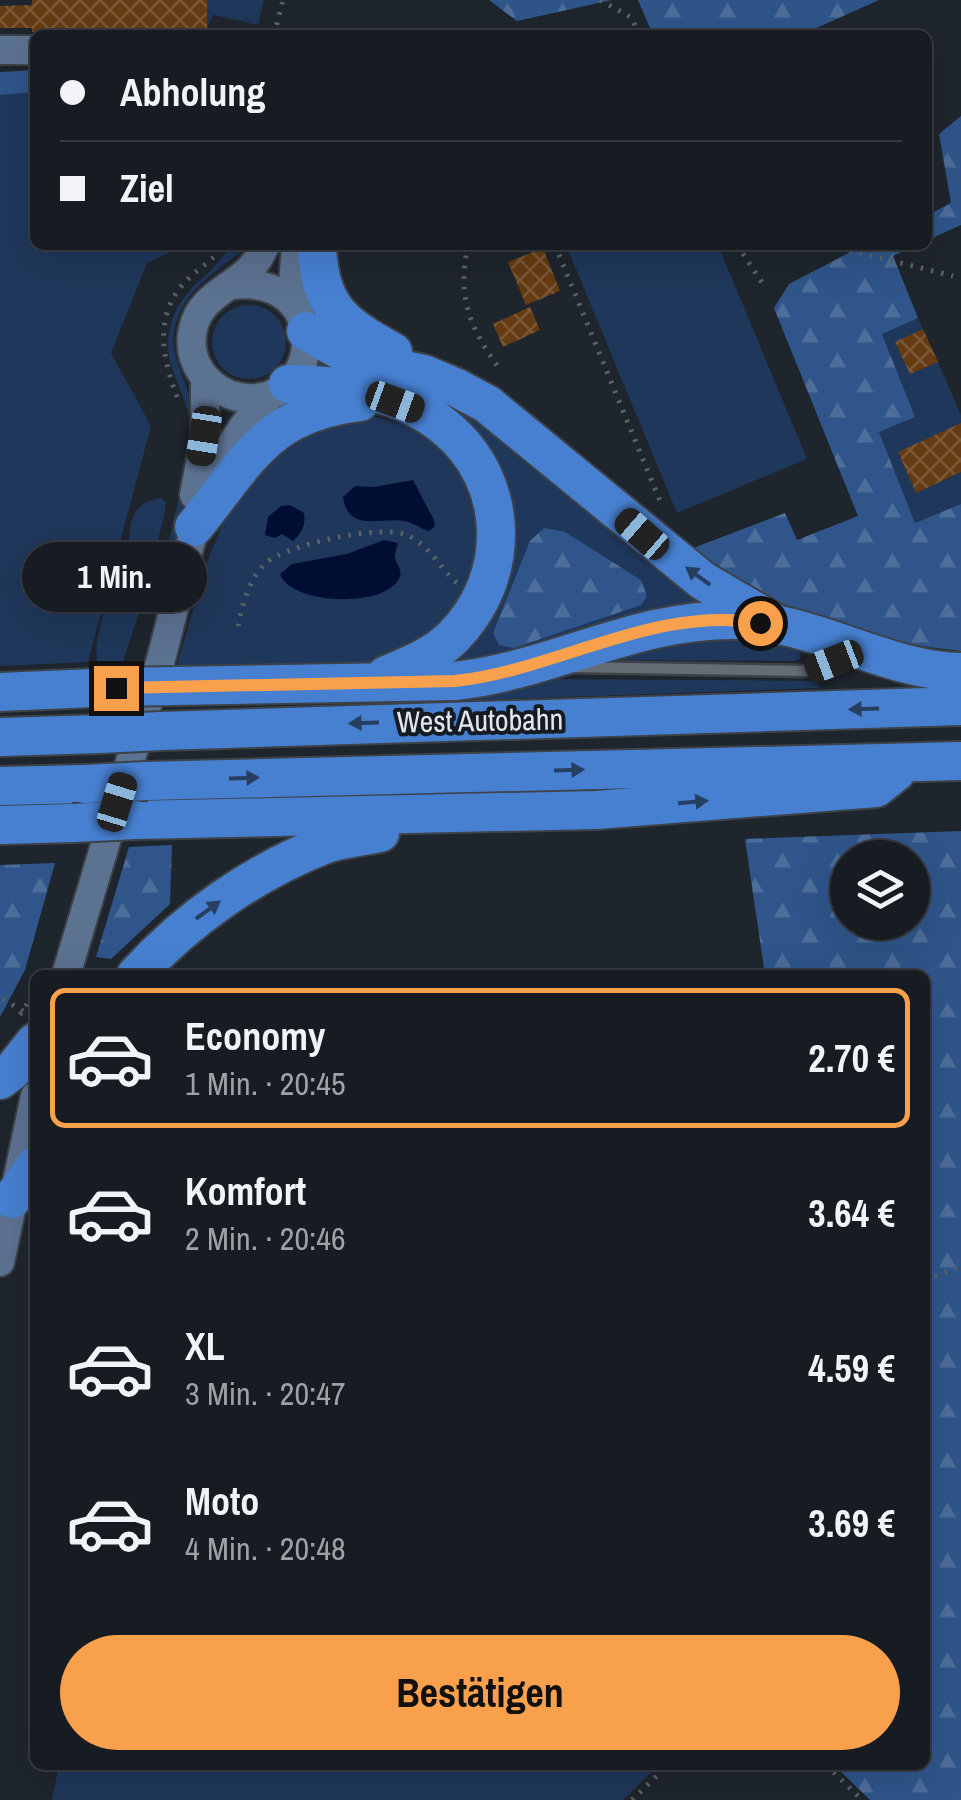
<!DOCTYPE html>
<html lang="de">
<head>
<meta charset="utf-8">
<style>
  body { margin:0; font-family:"Archivo Narrow",sans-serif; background:#24292f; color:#f1f3f6; height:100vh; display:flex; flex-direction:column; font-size:38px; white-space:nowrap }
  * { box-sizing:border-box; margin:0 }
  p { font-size:32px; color:#9ea1a5 }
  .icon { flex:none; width:55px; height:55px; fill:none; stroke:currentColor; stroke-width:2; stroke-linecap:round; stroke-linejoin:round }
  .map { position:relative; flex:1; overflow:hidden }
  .drawer { position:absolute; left:30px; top:970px; width:900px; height:800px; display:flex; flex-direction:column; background:#171c22; border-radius:15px; box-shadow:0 10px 40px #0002,0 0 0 2px #363a40 }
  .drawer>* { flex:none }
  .banner { position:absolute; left:30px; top:30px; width:902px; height:220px; border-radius:15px; box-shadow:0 10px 40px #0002,0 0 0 2px #363a40; display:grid; align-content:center; height:220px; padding:0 30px; background:#171c22 }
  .controls { position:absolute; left:830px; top:840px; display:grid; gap:20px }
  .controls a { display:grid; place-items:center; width:100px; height:100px; border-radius:50%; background:#171c22; box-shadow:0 10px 40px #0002,0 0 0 2px #363a40; font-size:50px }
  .end { position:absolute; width:45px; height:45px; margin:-22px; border:12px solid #f9a04d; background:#111; box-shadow:0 0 0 5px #111 }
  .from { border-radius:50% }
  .bubble { position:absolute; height:70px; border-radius:35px; background:#171c22; box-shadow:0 10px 40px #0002,0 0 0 2px #363a40; font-size:32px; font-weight:800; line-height:70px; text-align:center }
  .car { position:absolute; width:30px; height:60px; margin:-30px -15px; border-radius:12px; box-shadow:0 0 8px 2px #0007; background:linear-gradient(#222 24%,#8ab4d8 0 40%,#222 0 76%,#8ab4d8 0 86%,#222 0) }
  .banner b { display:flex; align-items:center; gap:35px; height:95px; font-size:38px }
  .banner b+b { border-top:2px solid #363a40 }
  .banner i { width:25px; height:25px; background:#f1f3f6 }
  ul { padding:18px 0 0; list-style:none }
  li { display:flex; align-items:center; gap:30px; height:140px; margin:0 20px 15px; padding:0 10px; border:5px solid transparent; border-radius:15px }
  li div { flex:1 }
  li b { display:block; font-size:38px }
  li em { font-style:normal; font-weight:800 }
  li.selected { border-color:#f9a04d }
  li>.icon { width:90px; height:90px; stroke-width:1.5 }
  .primary-button { display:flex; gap:20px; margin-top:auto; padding:20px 30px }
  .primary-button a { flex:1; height:115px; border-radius:60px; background:#f9a04d; color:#111; font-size:40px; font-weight:800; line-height:115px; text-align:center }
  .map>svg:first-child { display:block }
  .grass { fill:#1f375a }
  .forest { fill:url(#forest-firs); fill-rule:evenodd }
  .water { fill:#000e33 }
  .building { fill:url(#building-cross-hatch) }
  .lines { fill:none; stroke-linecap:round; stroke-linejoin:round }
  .lane-casing { stroke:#3d4249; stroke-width:15 }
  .secondary-casing { stroke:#3d4249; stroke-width:32 }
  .highway-casing { stroke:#3d4249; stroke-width:42 }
  .path { stroke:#5d626a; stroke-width:5; stroke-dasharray:2.5 8; stroke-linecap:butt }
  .lane { stroke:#656c76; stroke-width:10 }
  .secondary { stroke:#5c7291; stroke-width:28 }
  .highway { stroke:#4780d1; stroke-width:38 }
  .highway-bridge-casing { stroke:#3d4249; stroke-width:42; stroke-linecap:butt }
  .highway-bridge { stroke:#4780d1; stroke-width:38 }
  .oneway { fill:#263e60 }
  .route { stroke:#f9a04d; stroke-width:12 }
  .labels { text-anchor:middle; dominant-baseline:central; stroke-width:8; stroke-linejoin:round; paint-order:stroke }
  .street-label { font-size:30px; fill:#e3e7ed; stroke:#151b23 }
</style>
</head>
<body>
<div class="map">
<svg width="961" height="1800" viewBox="0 0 961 1800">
  <defs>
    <pattern id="forest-firs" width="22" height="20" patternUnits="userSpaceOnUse" patternTransform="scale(2.5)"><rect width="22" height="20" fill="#2f558a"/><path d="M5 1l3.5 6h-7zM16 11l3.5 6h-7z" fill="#4d6d9b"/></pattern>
    <pattern id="building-cross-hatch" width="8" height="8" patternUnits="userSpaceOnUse" patternTransform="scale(2.5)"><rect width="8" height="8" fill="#653b13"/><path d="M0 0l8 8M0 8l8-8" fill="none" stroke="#7b5736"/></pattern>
  </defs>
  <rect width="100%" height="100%" fill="#1f252d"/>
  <g class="grass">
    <polygon points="207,0 264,0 258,25 213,15 207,29"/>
    <polygon points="35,81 35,245 171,245 172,251 147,263 111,353 151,426 88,662 0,666 0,82"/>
    <polygon points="566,245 718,245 807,459 677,513"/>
    <path d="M233,248L241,251C218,271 189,287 178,317C164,351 186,373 191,405C196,435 183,532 168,555C171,514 189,475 190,434C191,406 177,387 170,361C162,326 180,295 207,274C217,266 221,254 233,248Z"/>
    <circle cx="249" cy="342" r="37"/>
    <polygon points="918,318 923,329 896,342 910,374 938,362 961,415 961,423 898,453 917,492 961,472 961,504 915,523 879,432 914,417 882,333"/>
    <polygon points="321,358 442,393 724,608 440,671 464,641 496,469 314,374"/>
    <polygon points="370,415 414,428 448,452 471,486 483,541 458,612 401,657 363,666 176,668 210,554 233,500 251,474 304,430"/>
    <path d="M161,498L166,503L164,516L143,601L122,664L114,670H99C87,634 120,579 128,543C131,533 129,522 135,513C141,503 151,500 161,498Z"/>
    <polygon points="699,635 790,642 799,650 800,659 795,661 592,660"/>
    <polygon points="548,679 816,681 820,688 450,701 450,692"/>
    <polygon points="59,1765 658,1765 623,1800 52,1800"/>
  </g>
  <g class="forest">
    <polygon points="489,0 612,0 517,21"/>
    <polygon points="638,0 879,0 801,35 653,35"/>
    <polygon points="35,70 35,92 0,95 0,72"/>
    <polygon points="961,116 961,225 928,240 928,215 951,203 939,134"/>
    <polygon points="864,245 917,245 893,256 918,318 882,334 915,417 879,432 915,523 961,504 961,651 871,640 762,595 688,550 785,513 797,540 858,516 774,308 789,284"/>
    <polygon points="544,528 565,532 641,580 647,596 641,605 514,648 499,645 493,633 530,541"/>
    <path d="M961,831V1800H870L834,1765H925V975H765L745,839ZM848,858H912V922H848Z"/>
    <polygon points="172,845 170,904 111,959 96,957 129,847"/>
    <polygon points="55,863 25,970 0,1017 0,865"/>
  </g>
  <g class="water">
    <path d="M413,480L434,520L435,526L429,531C421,529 414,523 405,521C380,517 348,533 343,497L355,486L374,487Z"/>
    <path d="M290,505L304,513C306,525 302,532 293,541L282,534L275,538L265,535L268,517L281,506Z"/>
    <path d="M384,540L398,543C397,548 395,552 395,557C396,566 404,570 399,579C382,609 290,604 280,574L292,564L347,554Z"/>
  </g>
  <g class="building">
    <polygon points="32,0 207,0 207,29 32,32 32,28 0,28 0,6 32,5"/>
    <polygon points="543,248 560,291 526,305 508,262"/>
    <polygon points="530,307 540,330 503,347 493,324"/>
    <polygon points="923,329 938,362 910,374 895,342"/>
    <polygon points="961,423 961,472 916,493 898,452"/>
  </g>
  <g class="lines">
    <g class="lane-casing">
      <polyline id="lane" points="568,667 806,671 847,656"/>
    </g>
    <g class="secondary-casing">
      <g id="secondary">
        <polyline points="0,50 35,50"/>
        <polyline points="296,245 293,284 300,314"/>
        <path d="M233,285C331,274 325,403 247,398C234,397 222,393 212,384C196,371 188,350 193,329C202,287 250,287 265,245"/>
        <polyline points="194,495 205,436 205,378"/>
        <path d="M66,975C96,872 128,769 159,666C186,572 196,464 272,394"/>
        <polyline points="0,1262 35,1096"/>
      </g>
    </g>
    <g class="highway-casing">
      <g id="highway">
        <path d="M317,245C319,307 342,324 393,352"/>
        <polyline points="306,331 357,360 424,374 457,388 487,404 703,581 770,620"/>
        <path d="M288,384C345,386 400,389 446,428C511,482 512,578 453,637C434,656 410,665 386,675"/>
        <path d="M194,527C249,460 265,414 360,402"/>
        <path d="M174,686L455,681C555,670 634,618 738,620C813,621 886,671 961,672"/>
        <polyline points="0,692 116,687"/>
        <polyline points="161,731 961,706"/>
        <polyline points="0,737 100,734"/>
        <polyline points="147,781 961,761"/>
        <polyline points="0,786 85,784"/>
        <polyline points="135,820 596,810 876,788 896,772"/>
        <polyline points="0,825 73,823"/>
        <path d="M136,975C188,918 254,872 326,844C343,838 362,837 380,833"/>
        <polyline points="0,1080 12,1071 35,1042"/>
        <polyline points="12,1199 35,1166"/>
      </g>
    </g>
    <g class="path">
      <polyline points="600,0 632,18 639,35"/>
      <polyline points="274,35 283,0"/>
      <path d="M468,245C457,296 469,327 499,368"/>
      <polyline points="555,245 662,506"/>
      <polyline points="737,245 765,287"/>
      <polyline points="829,245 953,276"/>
      <path d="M177,397C162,357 153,314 187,280C197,270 208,263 217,254L220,245"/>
      <path d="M238,626C242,605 250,577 266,563C287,544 382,524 407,535C429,545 439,567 457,583"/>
      <polyline points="3,999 23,1011"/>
      <polyline points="20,1015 35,992"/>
      <polyline points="925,1280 961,1266"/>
      <polyline points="826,1765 862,1800"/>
      <polyline points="632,1800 668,1765"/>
    </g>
    <use href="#lane" class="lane"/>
    <use href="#secondary" class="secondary"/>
    <use href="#highway" class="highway"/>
    <g class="highway-bridge-casing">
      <g id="highway-bridge">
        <polyline points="116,687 174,686"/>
        <polyline points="100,734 161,731"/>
        <polyline points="85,784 147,781"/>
        <polyline points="73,823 135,820"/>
      </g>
    </g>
    <use href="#highway-bridge" class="highway-bridge"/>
  </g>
  <defs><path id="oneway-solid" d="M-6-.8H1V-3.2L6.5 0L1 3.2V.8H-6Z" transform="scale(2.5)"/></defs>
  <g class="oneway">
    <use href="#oneway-solid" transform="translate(698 576) rotate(-144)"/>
    <use href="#oneway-solid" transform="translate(864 709) rotate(178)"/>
    <use href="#oneway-solid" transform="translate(364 723) rotate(178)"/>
    <use href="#oneway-solid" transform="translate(569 770) rotate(-2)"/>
    <use href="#oneway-solid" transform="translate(244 778) rotate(-2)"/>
    <use href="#oneway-solid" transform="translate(693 802) rotate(-5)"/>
    <use href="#oneway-solid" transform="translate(208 910) rotate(-36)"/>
  </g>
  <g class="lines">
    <path class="route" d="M116,688L455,681C558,670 654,605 760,623"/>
  </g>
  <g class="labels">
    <g class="street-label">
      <text transform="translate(480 720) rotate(-1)">West Autobahn</text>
    </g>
  </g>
</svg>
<div class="controls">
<a><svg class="icon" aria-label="layers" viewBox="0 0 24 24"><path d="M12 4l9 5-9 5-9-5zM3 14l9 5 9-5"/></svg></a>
</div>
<i class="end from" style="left:760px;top:623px"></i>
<i class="end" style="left:116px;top:688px"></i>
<div class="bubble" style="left:22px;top:542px;width:185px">1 Min.</div>
<i class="car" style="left:395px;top:402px;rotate:110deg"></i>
<i class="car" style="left:204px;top:436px;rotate:189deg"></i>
<i class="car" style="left:642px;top:534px;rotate:311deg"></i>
<i class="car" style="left:834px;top:661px;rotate:249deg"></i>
<i class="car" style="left:117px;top:802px;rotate:17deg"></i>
<div class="banner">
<b><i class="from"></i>Abholung</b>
<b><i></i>Ziel</b>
</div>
<section class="drawer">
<ul>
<li class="selected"><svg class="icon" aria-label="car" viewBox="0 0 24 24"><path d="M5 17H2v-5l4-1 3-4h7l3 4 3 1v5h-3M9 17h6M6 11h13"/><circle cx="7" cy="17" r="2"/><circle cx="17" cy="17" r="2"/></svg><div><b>Economy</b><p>1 Min. · 20:45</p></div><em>2.70 €</em></li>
<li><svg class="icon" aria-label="car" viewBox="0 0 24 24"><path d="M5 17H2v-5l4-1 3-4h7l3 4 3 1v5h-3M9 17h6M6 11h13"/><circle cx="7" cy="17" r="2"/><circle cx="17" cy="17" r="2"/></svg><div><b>Komfort</b><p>2 Min. · 20:46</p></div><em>3.64 €</em></li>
<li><svg class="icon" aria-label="car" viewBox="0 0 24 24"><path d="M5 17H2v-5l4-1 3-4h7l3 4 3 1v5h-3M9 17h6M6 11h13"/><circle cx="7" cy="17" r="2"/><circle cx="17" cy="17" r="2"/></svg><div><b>XL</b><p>3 Min. · 20:47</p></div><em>4.59 €</em></li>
<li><svg class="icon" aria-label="car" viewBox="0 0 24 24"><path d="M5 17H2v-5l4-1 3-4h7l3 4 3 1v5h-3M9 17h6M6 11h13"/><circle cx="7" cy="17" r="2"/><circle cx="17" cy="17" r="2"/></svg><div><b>Moto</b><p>4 Min. · 20:48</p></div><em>3.69 €</em></li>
</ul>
<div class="primary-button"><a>Bestätigen</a></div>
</section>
</div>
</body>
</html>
